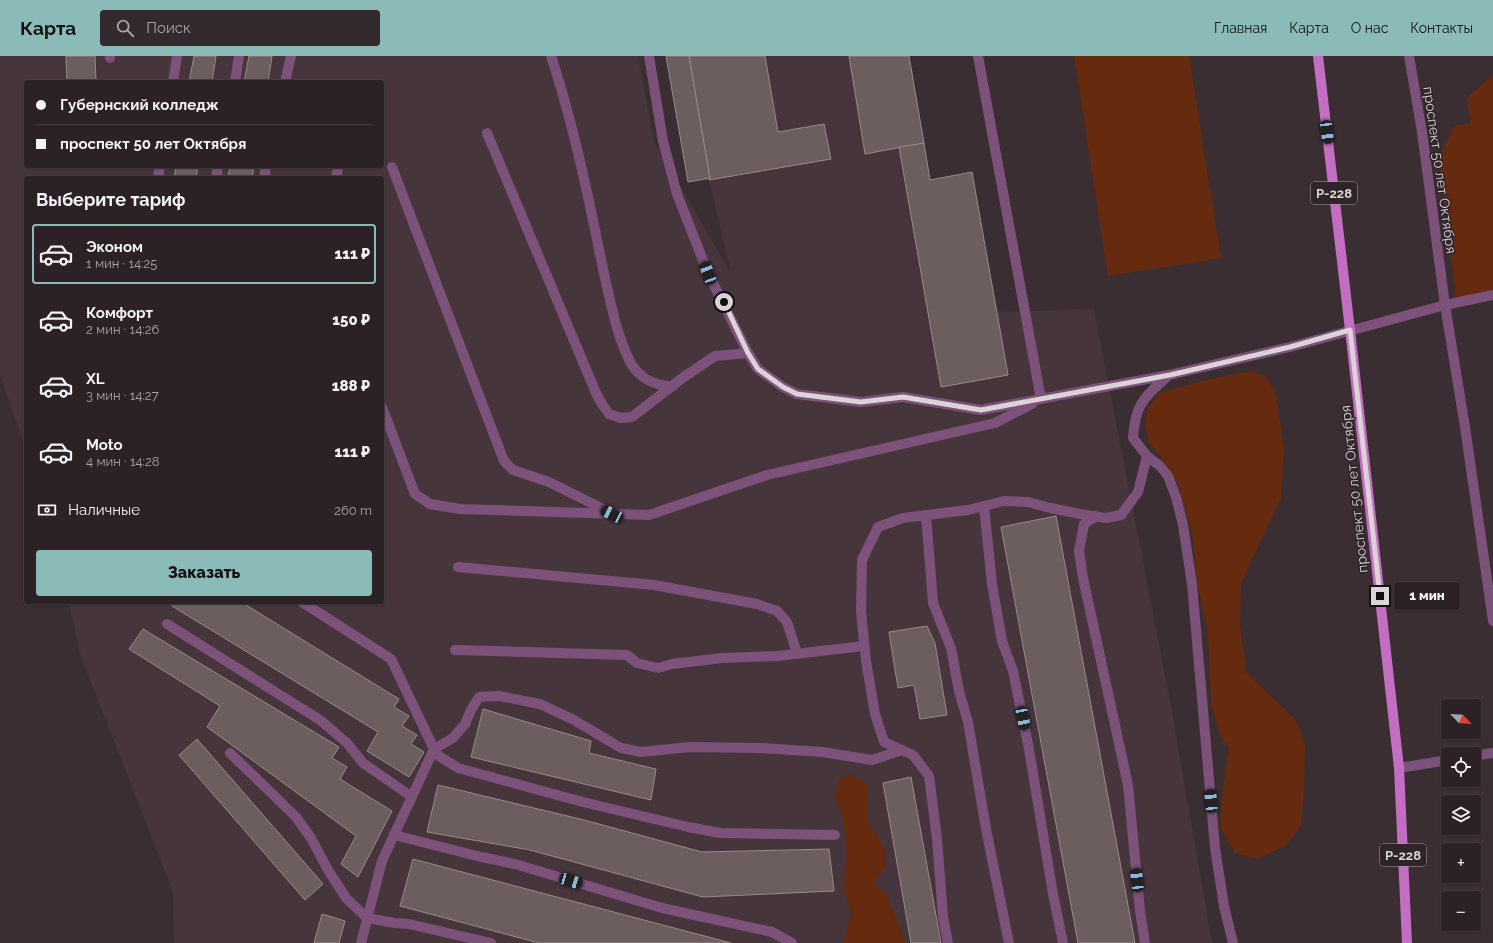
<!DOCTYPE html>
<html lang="ru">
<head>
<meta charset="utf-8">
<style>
  body { margin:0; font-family:Raleway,sans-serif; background:#342a2e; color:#f1f3f6; height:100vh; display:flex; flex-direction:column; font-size:15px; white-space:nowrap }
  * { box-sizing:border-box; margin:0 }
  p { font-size:13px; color:#a6a4a7 }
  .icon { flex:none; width:22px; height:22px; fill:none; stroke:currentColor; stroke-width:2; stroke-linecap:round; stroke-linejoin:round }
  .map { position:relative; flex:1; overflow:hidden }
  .drawer { position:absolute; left:24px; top:120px; width:360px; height:428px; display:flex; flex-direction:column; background:#2c2226; border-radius:4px; box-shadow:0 1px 3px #0004,0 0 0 1px #483f43 }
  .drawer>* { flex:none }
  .banner { position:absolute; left:24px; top:24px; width:360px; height:88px; border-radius:4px; box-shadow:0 1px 3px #0004,0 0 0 1px #483f43; display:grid; align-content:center; height:88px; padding:0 12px; background:#2c2226 }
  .needle { width:26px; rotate:115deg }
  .buttons { position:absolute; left:1441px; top:643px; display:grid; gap:8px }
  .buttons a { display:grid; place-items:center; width:40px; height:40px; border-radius:4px; background:#2c2226; box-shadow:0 1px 3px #0004,0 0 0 1px #483f43; font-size:20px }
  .end { position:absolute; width:18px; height:18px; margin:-9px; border:5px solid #dbd3d6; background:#111; box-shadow:0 0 0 2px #111 }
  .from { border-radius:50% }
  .bubble { position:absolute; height:28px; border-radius:4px; background:#2c2226; box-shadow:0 1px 3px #0004,0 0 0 1px #483f43; font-size:13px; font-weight:800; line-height:28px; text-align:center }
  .car { position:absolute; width:12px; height:24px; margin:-12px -6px; border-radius:5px; box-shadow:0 0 3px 1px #0007; background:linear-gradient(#222 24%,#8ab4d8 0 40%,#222 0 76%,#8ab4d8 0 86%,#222 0) }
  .banner b { display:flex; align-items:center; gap:14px; height:38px; font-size:15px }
  .banner b+b { border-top:1px solid #483f43 }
  .banner i { width:10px; height:10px; background:#f1f3f6 }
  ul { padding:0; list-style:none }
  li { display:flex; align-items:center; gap:12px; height:60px; margin:0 8px 6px; padding:0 4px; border:2px solid transparent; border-radius:4px }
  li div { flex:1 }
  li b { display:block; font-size:15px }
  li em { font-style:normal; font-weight:800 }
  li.active { border-color:#8bbbb9 }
  li>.icon { width:36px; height:36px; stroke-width:1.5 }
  h2 { padding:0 12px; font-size:18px; line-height:48px }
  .pay { display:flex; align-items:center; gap:10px; height:44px; padding:0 12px; font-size:15px }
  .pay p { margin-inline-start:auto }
  .button { display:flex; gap:8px; margin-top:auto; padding:8px 12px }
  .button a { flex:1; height:46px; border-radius:4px; background:#8bbbb9; color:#111; font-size:16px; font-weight:800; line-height:46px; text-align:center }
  header { display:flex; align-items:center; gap:24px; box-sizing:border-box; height:56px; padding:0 20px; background:#8bbbb9; color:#111 }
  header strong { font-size:19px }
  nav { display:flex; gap:22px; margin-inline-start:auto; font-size:14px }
  .search { width:280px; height:36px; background:#342a2e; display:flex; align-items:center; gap:10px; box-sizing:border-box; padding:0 14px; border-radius:4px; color:#a6a4a7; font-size:15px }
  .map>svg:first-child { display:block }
  .built { fill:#47353c; fill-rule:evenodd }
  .green { fill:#662b0f }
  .building { fill:#6c5e5e; stroke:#998a8a }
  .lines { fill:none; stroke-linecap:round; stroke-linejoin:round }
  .minor { stroke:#7c527b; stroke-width:10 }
  .major { stroke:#c46ec3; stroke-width:10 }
  .route { stroke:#dbd3d6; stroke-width:5 }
  .labels { text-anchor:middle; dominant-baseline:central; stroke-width:3; stroke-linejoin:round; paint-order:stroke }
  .shield { fill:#2f2429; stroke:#a79ea2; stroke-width:1 }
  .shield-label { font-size:13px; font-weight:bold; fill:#dbd3d6 }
  .street-label { font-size:14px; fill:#dbd3d6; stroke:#2f2429 }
</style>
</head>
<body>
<header>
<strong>Карта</strong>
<div class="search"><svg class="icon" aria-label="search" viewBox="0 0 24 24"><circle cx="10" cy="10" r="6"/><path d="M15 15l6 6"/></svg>Поиск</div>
<nav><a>Главная</a><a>Карта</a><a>О нас</a><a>Контакты</a></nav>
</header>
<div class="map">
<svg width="1493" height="887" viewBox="0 0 1493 887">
  <rect width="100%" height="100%" fill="#3a2e32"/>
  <path class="built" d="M0,0H638L654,86L731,217L709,124L689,126L666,0H909L930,124L972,116L997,256L1094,253L1170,645L1212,887H174L173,836L80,598L69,546H382V122H26V394L0,318ZM26,26H382V110H26Z"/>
  <g class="green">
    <polygon points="1074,0 1189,0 1221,202 1108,220"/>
    <polygon points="1493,19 1493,234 1456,242 1439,102 1454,70 1471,67 1467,42"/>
    <polygon points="1251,315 1265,320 1275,334 1284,391 1281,442 1241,527 1240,569 1246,616 1296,664 1305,689 1304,734 1301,770 1285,790 1257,803 1235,797 1220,770 1223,734 1229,692 1220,680 1211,646 1208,577 1198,531 1192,477 1178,427 1159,398 1148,386 1145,362 1148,352 1155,342 1161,336 1202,325"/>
    <polygon points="851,718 868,729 867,765 879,782 886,796 886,811 873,825 886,838 902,876 904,887 844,887 851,858 843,830 847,798 844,765 834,738 840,722"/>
  </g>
  <g class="building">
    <polygon points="66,0 95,0 96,26 67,26"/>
    <polygon points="194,0 216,0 212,26 189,26"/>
    <polygon points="249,0 272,0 268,26 244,26"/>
    <polygon points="666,0 689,0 710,122 688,126"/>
    <polygon points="689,0 765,0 778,76 824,68 831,103 709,124 710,122"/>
    <polygon points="849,0 909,0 924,87 865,98"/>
    <polygon points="924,87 930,124 972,116 1008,319 941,331 899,91"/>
    <polygon points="176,110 198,110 196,122 174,122"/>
    <polygon points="230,110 254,110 252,122 228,122"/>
    <polygon points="1056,460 1135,887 1078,887 1001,471"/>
    <polygon points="174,546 241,546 399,643 394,651 409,660 402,670 417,679 411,688 424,696 409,721 367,695 378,676 172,550"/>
    <polygon points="927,570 935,587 947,659 920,663 914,629 898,632 889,576"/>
    <polygon points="143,573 339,691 332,702 347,711 340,723 392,755 358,821 341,808 356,780 207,671 220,650 129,593"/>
    <polygon points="483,653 591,685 589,697 656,713 651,744 471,701"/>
    <polygon points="197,683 323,828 305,844 179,699"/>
    <polygon points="911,721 941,887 911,887 883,727"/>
    <polygon points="438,729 584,764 702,796 829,793 834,835 703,841 530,794 427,776"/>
    <polygon points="413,803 731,887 539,887 400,850"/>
    <polygon points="322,858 345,865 339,887 314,887"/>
  </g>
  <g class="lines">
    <g class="minor">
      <polyline points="110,0 110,2"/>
      <path d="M551,0C570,57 583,115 595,174C602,207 608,240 617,272C621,284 625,298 632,309C641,323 656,330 673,330"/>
      <polyline points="649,0 663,85 677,138 708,217 748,297 758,313 783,331 797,338 861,346 903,341 981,354 1169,319 1290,291 1445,249 1493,239"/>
      <polyline points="978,0 1041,343"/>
      <polyline points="1409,0 1422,76 1445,249 1465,371 1493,565"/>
      <polyline points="173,26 177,0"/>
      <polyline points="235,26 239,0"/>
      <polyline points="285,26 291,0"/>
      <polyline points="487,77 596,337 602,348 609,358 621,362 632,361 681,323 715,300 748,297"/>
      <polyline points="392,111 504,405 513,414 549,426 609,456"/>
      <polyline points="158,122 160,110"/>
      <polyline points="216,122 218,110"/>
      <polyline points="264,122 266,110"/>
      <polyline points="336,122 338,112"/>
      <path d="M1168,320C1144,341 1135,348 1133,382L1147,400L1160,410L1168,420L1176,441L1183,469L1192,528L1215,792L1224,850L1233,887"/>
      <polyline points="382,351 415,438 430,448 460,453 649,459 767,419 995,367 1032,348"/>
      <polyline points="984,450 992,528 1002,585 1013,615 1029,693 1053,838 1063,887"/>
      <polyline points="926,459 933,547 951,592 959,635 968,666 986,773 1009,887"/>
      <polyline points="1096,460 1084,468 1079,495 1083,522 1128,729 1140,855 1145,887"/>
      <polyline points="458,511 654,529 757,548 777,555 787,566 797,597"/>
      <polyline points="302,546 391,603 434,693 382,805 361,887"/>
      <polyline points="167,568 320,664 347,687 363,707 412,741"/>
      <polyline points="455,594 627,599 637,607 658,612 672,608 722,602 778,600 864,590"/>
      <polyline points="230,697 296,761 311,782 328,814 346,842 367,862 395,867 409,868 491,887"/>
      <polyline points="1474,700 1493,697"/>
      <polyline points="1399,712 1448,704"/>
      <polyline points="394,779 481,801 515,808 662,852 772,876 792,887"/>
      <polyline points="835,779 720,777 688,771 583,746 458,712 439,700 434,693 453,682 465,668 471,654 479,641 499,640 540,648 574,664 621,692 641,696 690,691 761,692 822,696 872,704 902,694"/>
      <polyline points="948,887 943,861 937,783 929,720 913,699 884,686 875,658 866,605 861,556 862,504 878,471 903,462 968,454 1004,445 1028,446 1050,452 1080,458 1106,462 1121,459 1138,436 1147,400"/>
    </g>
    <polyline class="major" points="1318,0 1350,274 1399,712 1407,887"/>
  </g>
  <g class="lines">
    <polyline class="route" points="724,246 748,297 758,313 783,331 797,338 861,346 903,341 981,354 1170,319 1290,291 1350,274 1380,540"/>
  </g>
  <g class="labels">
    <g class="shield">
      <rect x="1311" y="126" width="46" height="22" rx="3"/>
      <rect x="1380" y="788" width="46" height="22" rx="3"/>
    </g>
    <g class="shield-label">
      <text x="1334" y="137">Р-228</text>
      <text x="1403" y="799">Р-228</text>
    </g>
    <g class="street-label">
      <text transform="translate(1440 114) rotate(82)">проспект 50 лет Октября</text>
      <text transform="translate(1354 433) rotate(-96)">проспект 50 лет Октября</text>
    </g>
  </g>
</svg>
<div class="buttons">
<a><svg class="needle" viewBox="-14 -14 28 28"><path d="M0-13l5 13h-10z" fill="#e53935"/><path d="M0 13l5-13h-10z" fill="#a6a4a7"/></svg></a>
<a><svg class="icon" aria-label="locate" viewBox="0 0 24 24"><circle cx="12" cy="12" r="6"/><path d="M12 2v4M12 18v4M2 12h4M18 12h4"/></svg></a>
<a><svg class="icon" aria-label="layers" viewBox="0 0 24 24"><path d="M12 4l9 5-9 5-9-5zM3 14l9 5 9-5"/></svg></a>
<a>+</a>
<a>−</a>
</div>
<i class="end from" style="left:724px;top:246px"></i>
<i class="end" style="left:1380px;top:540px"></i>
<div class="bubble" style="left:1394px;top:526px;width:66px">1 мин</div>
<i class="car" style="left:1327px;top:76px;rotate:173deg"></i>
<i class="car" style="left:708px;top:217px;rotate:339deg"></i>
<i class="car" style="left:612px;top:458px;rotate:296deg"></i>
<i class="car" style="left:1023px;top:662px;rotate:169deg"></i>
<i class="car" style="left:1211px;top:745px;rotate:355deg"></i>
<i class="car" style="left:1137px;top:824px;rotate:354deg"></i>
<i class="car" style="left:571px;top:825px;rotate:107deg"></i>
<div class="banner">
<b><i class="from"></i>Губернский колледж</b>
<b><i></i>проспект 50 лет Октября</b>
</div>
<section class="drawer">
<h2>Выберите тариф</h2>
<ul>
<li class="active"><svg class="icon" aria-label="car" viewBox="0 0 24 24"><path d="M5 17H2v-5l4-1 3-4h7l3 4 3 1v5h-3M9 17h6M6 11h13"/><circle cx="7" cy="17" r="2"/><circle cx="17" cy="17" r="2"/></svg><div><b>Эконом</b><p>1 мин · 14:25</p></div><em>111 ₽</em></li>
<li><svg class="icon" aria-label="car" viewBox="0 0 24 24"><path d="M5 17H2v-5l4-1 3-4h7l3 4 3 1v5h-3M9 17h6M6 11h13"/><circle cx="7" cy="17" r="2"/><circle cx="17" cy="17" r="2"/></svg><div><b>Комфорт</b><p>2 мин · 14:26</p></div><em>150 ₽</em></li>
<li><svg class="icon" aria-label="car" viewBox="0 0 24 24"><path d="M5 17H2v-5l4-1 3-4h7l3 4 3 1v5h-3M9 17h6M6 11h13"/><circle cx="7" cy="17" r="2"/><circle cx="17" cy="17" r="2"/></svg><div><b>XL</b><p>3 мин · 14:27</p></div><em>188 ₽</em></li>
<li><svg class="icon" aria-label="car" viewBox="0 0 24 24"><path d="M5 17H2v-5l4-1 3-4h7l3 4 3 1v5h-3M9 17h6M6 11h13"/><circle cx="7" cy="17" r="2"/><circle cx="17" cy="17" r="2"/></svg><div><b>Moto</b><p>4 мин · 14:28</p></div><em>111 ₽</em></li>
</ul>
<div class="pay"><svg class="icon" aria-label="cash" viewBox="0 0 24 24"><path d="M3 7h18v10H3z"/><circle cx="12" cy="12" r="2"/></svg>Наличные<p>260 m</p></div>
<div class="button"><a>Заказать</a></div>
</section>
</div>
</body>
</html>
